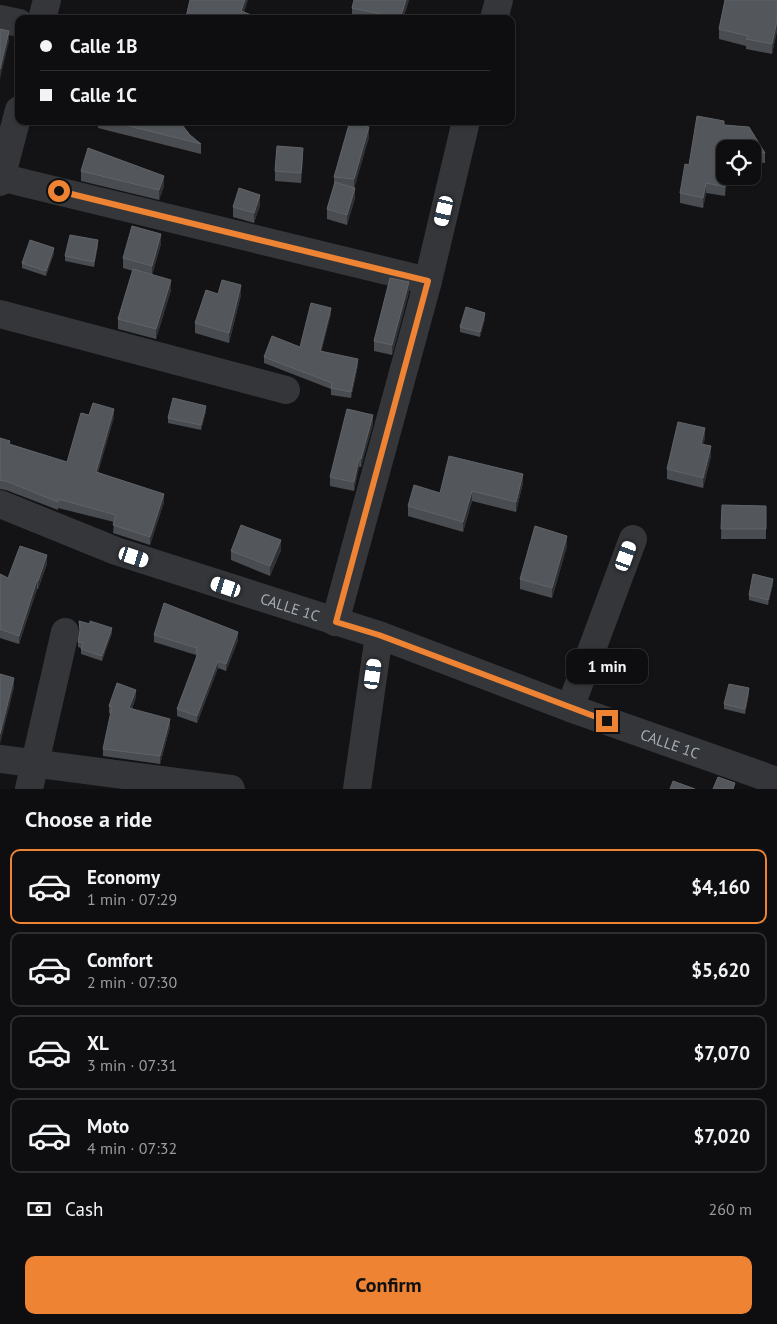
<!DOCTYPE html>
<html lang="en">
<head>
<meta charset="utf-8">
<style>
  body { margin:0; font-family:"PT Sans",sans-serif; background:#171719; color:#f1f3f6; height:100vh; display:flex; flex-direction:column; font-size:19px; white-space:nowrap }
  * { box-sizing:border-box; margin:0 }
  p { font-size:16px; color:#9b9c9f }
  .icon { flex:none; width:28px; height:28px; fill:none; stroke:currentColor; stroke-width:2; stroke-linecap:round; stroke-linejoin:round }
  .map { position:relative; height:789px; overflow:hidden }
  .panel { display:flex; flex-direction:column; background:#0e0e10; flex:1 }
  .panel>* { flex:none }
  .guide { position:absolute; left:15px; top:15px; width:500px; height:110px; border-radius:10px; box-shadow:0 1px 4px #0004,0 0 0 1px #2e2e30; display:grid; align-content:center; height:110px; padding:0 25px; background:#0e0e10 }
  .tools { position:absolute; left:716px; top:140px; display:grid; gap:10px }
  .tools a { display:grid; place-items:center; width:45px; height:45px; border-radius:10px; background:#0e0e10; box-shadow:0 1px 4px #0004,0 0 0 1px #2e2e30; font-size:25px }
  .end { position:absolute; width:22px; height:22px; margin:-11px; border:6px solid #ed8333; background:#111; box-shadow:0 0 0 2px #111 }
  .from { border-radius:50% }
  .bubble { position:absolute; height:35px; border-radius:10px; background:#0e0e10; box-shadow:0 1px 4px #0004,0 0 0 1px #2e2e30; font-size:16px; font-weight:800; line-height:35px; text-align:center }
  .car { position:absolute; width:15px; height:30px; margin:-15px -8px; border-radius:6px; box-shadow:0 0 4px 1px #0007; background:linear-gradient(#fff 24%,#345 0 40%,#fff 0 76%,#345 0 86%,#fff 0) }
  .guide b { display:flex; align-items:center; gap:18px; height:48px; font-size:19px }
  .guide b+b { border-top:1px solid #2e2e30 }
  .guide i { width:12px; height:12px; background:#f1f3f6 }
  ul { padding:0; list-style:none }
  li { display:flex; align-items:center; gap:15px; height:75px; margin:0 10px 8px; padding:0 15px; border:2px solid #2e2e30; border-radius:10px }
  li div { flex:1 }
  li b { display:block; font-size:19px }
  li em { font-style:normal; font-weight:800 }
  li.on { border-color:#ed8333 }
  li>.icon { width:45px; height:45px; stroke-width:1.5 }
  h2 { padding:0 25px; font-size:22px; line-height:60px }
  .pay { display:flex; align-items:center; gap:12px; height:55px; padding:0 25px; font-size:19px }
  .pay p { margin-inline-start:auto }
  .cta { display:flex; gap:10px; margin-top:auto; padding:10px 25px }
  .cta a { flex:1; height:58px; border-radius:10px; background:#ed8333; color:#111; font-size:20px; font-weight:800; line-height:58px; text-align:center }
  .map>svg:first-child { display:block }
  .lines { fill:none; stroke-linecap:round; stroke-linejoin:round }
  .street { stroke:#34363a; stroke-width:28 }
  .wall { fill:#494c50 }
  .shaded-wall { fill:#2f3134 }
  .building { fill:#53575b; stroke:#606469 }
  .route { stroke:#ed8333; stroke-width:6 }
  .labels { text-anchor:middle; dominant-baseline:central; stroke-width:4; stroke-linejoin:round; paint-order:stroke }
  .street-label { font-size:15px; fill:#a5aeb5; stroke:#0e0e10 }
</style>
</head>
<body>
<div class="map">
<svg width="777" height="789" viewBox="0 0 777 789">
  <rect width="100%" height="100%" fill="#131315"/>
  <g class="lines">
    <g class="street">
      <polyline points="0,19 19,23"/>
      <polyline points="42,19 47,0"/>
      <polyline points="494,19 499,0"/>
      <polyline points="0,177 428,281"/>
      <polyline points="0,182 19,110"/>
      <polyline points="0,314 286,390"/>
      <path id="s1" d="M0,504L116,551L379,635L570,708L777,781"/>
      <polyline points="335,622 428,281 466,121"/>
      <polyline points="570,708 633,539"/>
      <polyline points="0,759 231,789"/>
      <polyline points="29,789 65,632"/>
      <polyline points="357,789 379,635"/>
    </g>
  </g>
  <g class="wall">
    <polygon points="354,0 409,0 403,19 352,18 352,8"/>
    <polygon points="777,0 777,31 772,54 746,49 746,46 719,39 719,29"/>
    <polygon points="96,121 179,121 190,135 201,144 201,154 98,128 98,122"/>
    <polygon points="724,125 765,153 765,163 752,162 752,149 725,149 725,196 706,193 703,208 680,203 680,193 689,165"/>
    <polygon points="369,137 354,188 355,198 347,225 327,219 327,209 334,187 334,177"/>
    <polygon points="303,158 301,183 275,181 275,171"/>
    <polygon points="81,171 164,186 159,200 81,181"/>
    <polygon points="260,205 254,223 233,217 233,207"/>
    <polygon points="161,244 152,274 171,290 156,339 118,329 118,319 133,271 123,268 123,258"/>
    <polygon points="98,245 94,267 65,261 65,256"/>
    <polygon points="54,253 46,276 22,268 22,263"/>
    <polygon points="409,292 392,355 374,351 374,341"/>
    <polygon points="218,294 241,295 229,343 195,333 195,323"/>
    <polygon points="331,314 321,351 358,365 351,398 331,395 331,389 264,363 264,357 300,347"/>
    <polygon points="485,319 480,337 460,332 460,327"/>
    <polygon points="206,411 201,430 168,423 168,418"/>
    <polygon points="89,415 114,417 98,472 164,502 150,545 113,533 114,522 58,508 58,510 6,490 0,489 0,438 10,444 67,462"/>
    <polygon points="373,424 361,467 359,467 354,491 330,486 330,477"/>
    <polygon points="705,438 703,444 711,456 703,488 667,479 667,469"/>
    <polygon points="523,483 516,512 472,501 463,532 408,516 408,506 440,493"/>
    <polygon points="722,505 766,506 766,539 721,539"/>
    <polygon points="567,546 552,598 520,589 520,579"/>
    <polygon points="281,550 270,576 231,560 231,551"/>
    <polygon points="47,564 38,589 37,589 19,644 0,638 0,574 8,578"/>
    <polygon points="773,584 768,605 749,600 749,595"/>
    <polygon points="79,621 112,633 102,661 81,654 81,648 78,647 78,642 80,632"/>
    <polygon points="154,635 238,640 226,671 218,668 197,723 177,716 177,709 196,659 196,655 154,642"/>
    <polygon points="749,693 745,714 724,709 724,704"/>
    <polygon points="136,697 132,709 170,727 160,764 103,756 103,749 111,714 109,713 109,706"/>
  </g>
  <g class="shaded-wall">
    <polygon points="245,0 248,0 242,19 241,11"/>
    <polygon points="406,0 409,0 403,19 400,19"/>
    <polygon points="777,21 777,31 772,54 772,44"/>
    <polygon points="9,31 9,41 0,79 0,69"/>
    <polygon points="369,127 369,137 354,189 354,179"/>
    <polygon points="303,148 303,158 301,183 301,173"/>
    <polygon points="164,176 164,186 159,200 159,190"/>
    <polygon points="726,176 728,176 725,196 725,187"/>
    <polygon points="706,183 706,193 703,208 703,198"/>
    <polygon points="355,188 355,198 347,225 347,215"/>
    <polygon points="260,195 260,205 254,223 254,213"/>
    <polygon points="161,234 161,244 152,276 152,266"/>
    <polygon points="98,240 98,245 94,267 94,262"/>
    <polygon points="54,248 54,253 46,276 46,271"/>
    <polygon points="171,280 171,290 156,339 156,329"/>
    <polygon points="409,282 409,292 392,355 392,345"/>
    <polygon points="241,285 241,295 229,343 229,333"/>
    <polygon points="331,308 331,314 320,358 320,351"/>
    <polygon points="485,313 485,319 480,337 480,332"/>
    <polygon points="358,359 358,365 351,398 351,392"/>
    <polygon points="206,406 206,411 201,430 201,425"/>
    <polygon points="114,409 114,417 96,480 96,472"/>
    <polygon points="373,415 373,424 361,467 361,459"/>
    <polygon points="705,428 705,438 701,454 701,444"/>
    <polygon points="711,446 711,456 703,488 703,478"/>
    <polygon points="359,458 359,467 354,491 354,482"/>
    <polygon points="523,474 523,483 516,512 516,502"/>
    <polygon points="472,491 472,501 463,532 463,522"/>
    <polygon points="164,494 164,502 150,545 150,537"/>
    <polygon points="567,536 567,546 552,598 552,588"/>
    <polygon points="281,540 281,550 270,576 270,566"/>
    <polygon points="47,555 47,564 38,589 38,581"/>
    <polygon points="773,579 773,584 768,605 768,600"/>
    <polygon points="37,580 37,589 19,644 19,636"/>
    <polygon points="112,628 112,633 102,661 102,656"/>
    <polygon points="238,632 238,640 226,671 226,664"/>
    <polygon points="218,661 218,668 197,723 197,716"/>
    <polygon points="14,678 14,688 0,744 0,734"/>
    <polygon points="749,688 749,693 745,714 745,709"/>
    <polygon points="136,690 136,697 129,716 129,708"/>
    <polygon points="170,719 170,727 160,764 160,756"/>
  </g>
  <g class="building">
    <polygon points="190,0 245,0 241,11 262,19 192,19 186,17"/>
    <polygon points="354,0 406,0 400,19 379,19 381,14 352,8"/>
    <polygon points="725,0 777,0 777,21 772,44 746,39 748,36 719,29"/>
    <polygon points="0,29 9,31 0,69"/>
    <polygon points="697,116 724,121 724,125 749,127 765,153 752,152 752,149 725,149 725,176 726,176 725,187 706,183 703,198 680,193 685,164 689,165"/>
    <polygon points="109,121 179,121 190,135 201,144"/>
    <polygon points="350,121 369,127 354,179 334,177"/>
    <polygon points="277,146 303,148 301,173 275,171"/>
    <polygon points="88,148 164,176 159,190 81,171"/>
    <polygon points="335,182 355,188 347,215 327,209"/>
    <polygon points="239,188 260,195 254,213 233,207"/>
    <polygon points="132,226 161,234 152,266 123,258"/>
    <polygon points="70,235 98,240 94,262 65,256"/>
    <polygon points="30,240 54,248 46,271 22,263"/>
    <polygon points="133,269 171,280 156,329 118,319"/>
    <polygon points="390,278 409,282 392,345 374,341"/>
    <polygon points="222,280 241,285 229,333 195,323 206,290 218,294"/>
    <polygon points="311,303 331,308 320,351 358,359 351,392 331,388 332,383 264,357 272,336 300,347"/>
    <polygon points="466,307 485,313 480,332 460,327"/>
    <polygon points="173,398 206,406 201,425 168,418"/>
    <polygon points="93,403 114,409 96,472 164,494 150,537 113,525 116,515 58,499 58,502 6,481 0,480 0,438 10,441 9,444 67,462 81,413 89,415"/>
    <polygon points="347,409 373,415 361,459 359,458 354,482 330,477"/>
    <polygon points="678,422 705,428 701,444 711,446 703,478 667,469"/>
    <polygon points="449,456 523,474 516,502 472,491 463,522 408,506 414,485 440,493"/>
    <polygon points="722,505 766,506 766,529 721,529"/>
    <polygon points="241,525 281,540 270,566 231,551"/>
    <polygon points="535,526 567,536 552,588 520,579"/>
    <polygon points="20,546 47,555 38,581 37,580 19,636 0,629 0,574 8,578"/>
    <polygon points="753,574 773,579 768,600 749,595"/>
    <polygon points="164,603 238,632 226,664 218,661 197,716 177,709 198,653 196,652 197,648 154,635"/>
    <polygon points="79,621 90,624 90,621 112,628 102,656 81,649 83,643 78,642 80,630"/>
    <polygon points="0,674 14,678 0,734"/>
    <polygon points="117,683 136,690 129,708 170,719 160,756 103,749 112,707 109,706"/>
    <polygon points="729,684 749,688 745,709 724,704"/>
    <polygon points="718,777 735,783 733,789 713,789"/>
    <polygon points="673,781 695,789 670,789"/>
  </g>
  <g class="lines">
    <polyline class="route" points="59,191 428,281 336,622 379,635 607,721"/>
  </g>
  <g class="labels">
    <g class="street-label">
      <text stroke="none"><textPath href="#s1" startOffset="308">CALLE 1C</textPath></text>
      <text stroke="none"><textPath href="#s1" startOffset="712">CALLE 1C</textPath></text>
    </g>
  </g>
</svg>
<div class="tools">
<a><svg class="icon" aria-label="locate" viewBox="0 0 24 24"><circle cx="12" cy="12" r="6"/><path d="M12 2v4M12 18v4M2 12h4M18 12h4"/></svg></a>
</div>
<i class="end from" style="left:59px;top:191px"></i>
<i class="end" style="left:607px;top:721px"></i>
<div class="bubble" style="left:566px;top:649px;width:82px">1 min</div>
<i class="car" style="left:444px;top:211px;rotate:193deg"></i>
<i class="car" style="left:626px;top:556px;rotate:20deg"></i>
<i class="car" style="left:134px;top:557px;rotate:108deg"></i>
<i class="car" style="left:226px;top:587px;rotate:288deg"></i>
<i class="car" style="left:373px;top:674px;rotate:8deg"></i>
<div class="guide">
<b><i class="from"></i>Calle 1B</b>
<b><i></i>Calle 1C</b>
</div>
</div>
<section class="panel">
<h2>Choose a ride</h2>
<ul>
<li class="on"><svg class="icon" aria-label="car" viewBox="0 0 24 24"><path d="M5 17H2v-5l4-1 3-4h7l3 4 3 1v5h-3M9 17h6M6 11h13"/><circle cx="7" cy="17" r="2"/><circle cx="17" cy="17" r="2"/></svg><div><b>Economy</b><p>1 min · 07:29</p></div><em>$4,160</em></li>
<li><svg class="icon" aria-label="car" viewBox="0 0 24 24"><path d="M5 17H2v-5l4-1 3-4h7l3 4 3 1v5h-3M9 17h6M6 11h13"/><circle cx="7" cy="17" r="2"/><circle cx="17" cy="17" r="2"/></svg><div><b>Comfort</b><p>2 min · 07:30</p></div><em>$5,620</em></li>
<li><svg class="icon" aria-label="car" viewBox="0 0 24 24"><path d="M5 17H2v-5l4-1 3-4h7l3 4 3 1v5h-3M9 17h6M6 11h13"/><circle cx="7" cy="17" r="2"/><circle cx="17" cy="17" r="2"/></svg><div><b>XL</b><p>3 min · 07:31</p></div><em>$7,070</em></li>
<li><svg class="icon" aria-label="car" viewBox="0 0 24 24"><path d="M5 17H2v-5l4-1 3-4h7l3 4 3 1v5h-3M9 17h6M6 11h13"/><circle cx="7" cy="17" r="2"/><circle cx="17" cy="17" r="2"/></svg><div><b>Moto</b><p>4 min · 07:32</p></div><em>$7,020</em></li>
</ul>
<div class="pay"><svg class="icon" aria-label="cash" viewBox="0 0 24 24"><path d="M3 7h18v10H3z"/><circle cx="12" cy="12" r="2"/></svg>Cash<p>260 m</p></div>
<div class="cta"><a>Confirm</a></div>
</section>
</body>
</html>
